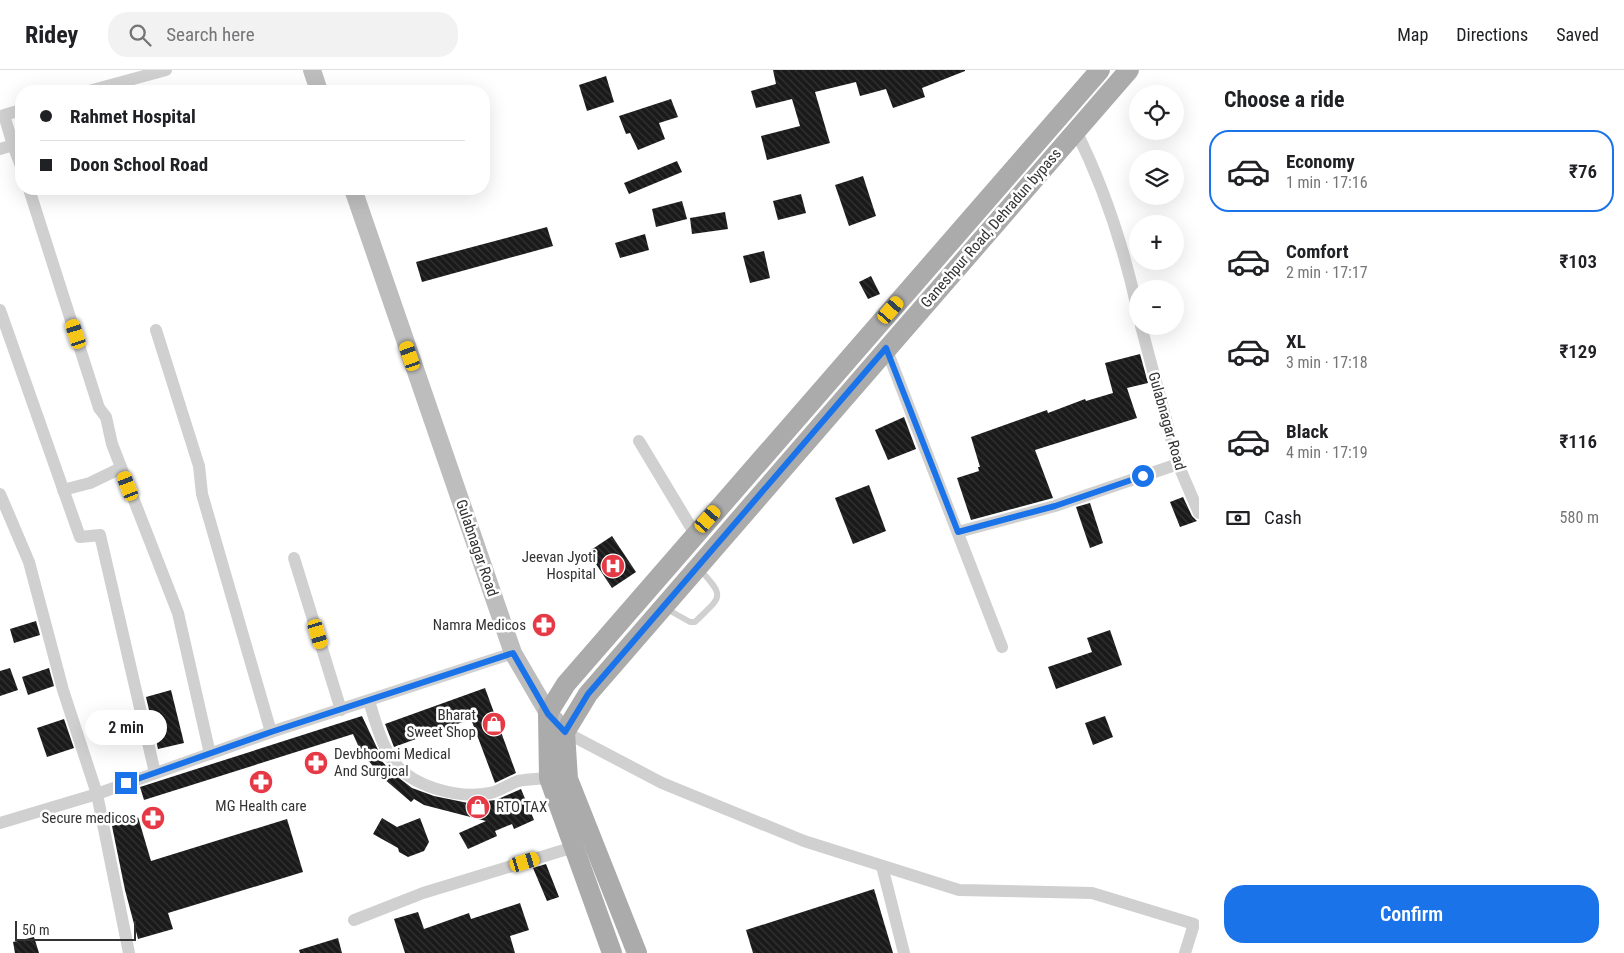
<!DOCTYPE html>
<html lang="en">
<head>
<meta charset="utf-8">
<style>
  body { margin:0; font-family:"Roboto Condensed",sans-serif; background:#f2f2f2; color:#202124; height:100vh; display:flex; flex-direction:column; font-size:19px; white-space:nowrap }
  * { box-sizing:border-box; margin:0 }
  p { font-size:16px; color:#757577 }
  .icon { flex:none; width:28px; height:28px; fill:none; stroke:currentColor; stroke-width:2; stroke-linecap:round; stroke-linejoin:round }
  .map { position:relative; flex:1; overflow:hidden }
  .details { display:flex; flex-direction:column; background:#fff; width:425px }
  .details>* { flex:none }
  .top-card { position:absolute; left:15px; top:15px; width:475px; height:110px; border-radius:20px; box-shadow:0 5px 20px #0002; display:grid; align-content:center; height:110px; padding:0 25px; background:#fff }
  .fabs { position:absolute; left:1129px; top:15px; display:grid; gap:10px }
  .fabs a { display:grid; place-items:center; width:55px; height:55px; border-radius:50%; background:#fff; box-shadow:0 5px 20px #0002; font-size:25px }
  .scale { position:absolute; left:15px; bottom:12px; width:121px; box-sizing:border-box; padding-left:5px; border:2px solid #333; border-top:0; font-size:14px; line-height:18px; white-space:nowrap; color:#333; -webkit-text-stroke:4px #fff; paint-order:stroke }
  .end { position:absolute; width:22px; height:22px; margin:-11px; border:6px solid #1a73e8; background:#fff; box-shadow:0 0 0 2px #fff }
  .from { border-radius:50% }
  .bubble { position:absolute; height:35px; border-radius:18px; background:#fff; box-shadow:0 5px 20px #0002; font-size:16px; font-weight:600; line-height:35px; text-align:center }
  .car { position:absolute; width:15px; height:30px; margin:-15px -8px; border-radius:6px; box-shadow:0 0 4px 1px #0007; background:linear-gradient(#f5c518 24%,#345 0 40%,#f5c518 0 76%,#345 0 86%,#f5c518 0) }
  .top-card b { display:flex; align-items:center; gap:18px; height:48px; font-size:19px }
  .top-card b+b { border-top:1px solid #e0e0e0 }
  .top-card i { width:12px; height:12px; background:#202124 }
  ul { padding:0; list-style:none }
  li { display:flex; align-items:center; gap:15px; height:82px; margin:0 10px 8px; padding:0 15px; border:2px solid transparent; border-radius:20px }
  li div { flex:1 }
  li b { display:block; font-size:19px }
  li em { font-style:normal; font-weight:600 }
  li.selected { border-color:#1a73e8 }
  li>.icon { width:45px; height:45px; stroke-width:1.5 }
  h2 { padding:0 25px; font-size:22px; line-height:60px }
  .pay { display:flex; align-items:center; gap:12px; height:55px; padding:0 25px; font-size:19px }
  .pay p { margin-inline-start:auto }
  .primary-button { display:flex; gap:10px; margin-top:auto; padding:10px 25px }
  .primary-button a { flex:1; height:58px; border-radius:20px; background:#1a73e8; color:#fff; font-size:20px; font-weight:600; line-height:58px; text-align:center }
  header { display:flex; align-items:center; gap:30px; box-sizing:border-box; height:70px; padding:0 25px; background:#fff; border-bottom:1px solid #e0e0e0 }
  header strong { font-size:24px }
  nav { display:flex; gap:28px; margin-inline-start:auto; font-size:18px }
  .search { width:350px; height:45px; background:#f2f2f2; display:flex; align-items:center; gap:12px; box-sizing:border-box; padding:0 18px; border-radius:20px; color:#757577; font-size:19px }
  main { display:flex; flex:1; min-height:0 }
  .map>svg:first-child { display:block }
  .building { fill:url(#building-back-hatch) }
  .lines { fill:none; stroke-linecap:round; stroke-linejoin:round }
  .service { stroke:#d0d0d0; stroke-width:6 }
  .minor { stroke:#d0d0d0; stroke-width:12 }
  .secondary { stroke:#bdbdbd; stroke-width:18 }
  .primary { stroke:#ababab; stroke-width:20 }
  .route { stroke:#1a73e8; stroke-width:6 }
  .labels { text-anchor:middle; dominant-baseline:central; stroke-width:5; stroke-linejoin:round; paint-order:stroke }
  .street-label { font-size:15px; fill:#333; stroke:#fff }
  .poi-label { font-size:15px; fill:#333; stroke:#fff; text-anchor:end }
</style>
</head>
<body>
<header>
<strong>Ridey</strong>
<div class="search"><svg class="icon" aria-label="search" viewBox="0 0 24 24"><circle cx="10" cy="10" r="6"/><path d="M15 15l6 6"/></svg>Search here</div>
<nav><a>Map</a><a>Directions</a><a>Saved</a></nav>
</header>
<main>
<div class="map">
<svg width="1199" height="883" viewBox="0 0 1199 883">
  <defs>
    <pattern id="building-back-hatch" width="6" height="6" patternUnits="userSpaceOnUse" patternTransform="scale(1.25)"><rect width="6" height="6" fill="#1a1a1a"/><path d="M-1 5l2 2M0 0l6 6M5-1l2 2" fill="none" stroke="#333"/></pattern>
  </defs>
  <rect width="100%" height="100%" fill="#fff"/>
  <g class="building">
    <polygon points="773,0 965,0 965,1 922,18 925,27 893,38 886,19 860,26 856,12 815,22 830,73 767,90 761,66 800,56 792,29 756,38 751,21 776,14"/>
    <polygon points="606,6 614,32 587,41 579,15"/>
    <polygon points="671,29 678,47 659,53 665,69 638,80 630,63 626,64 619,46"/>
    <polygon points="677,91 682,102 629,124 624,113"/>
    <polygon points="863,106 876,146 849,156 835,115"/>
    <polygon points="801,124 806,143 778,150 773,131"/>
    <polygon points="682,131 687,149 656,157 652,139"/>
    <polygon points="725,142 728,159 692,164 690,148"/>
    <polygon points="547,157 553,176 422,212 416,192"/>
    <polygon points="645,164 649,180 620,188 615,173"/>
    <polygon points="764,181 770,208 750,213 743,186"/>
    <polygon points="871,206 880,224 868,229 859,212"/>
    <polygon points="1140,284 1148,313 1127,318 1137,348 1035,380 1053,428 971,450 957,408 979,401 978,397 980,397 971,367 1047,340 1048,343 1085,329 1086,331 1113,323 1105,293"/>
    <polygon points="904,347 916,379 888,390 875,360"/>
    <polygon points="869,415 886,461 853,474 835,428"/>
    <polygon points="1183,427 1192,446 1197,451 1180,457 1170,432"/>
    <polygon points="1090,433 1103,473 1090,478 1076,437"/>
    <polygon points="612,466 636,502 612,518 588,482"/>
    <polygon points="36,551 40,565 14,573 10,559"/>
    <polygon points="1110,560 1122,595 1056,619 1048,597 1092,582 1087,568"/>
    <polygon points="10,598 18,620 0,626 0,601"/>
    <polygon points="49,598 54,616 28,625 22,607"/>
    <polygon points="485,618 516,703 495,713 471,649 394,677 385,654"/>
    <polygon points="171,620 184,673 158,679 146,627"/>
    <polygon points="362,646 379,682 375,684 394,704 412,718 434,726 468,733 496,730 521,719 534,750 514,759 512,754 495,761 497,766 468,779 459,763 486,751 424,735 414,729 411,732 383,708 361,682 353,664 144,730 140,717"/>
    <polygon points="1105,646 1113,667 1093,675 1085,653"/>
    <polygon points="64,649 74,678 47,687 37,658"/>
    <polygon points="138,747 151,791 287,749 303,802 168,843 173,859 138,869 125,820 112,756"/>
    <polygon points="382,748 397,757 420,748 429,772 424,781 408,787 399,782 398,778 373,764"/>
    <polygon points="546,794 559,827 547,831 533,798"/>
    <polygon points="874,819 893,883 753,883 746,860"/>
    <polygon points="520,833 529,860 510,866 515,883 405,883 394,849 418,842 424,859 469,843 471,849"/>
    <polygon points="34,867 39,883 15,883 13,872"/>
    <polygon points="338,868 342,883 300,883 299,880"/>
  </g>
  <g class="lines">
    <path class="service" d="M665,538L690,552H695C720,527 727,528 700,500"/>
    <g class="minor">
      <polyline points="89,21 166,0"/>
      <path d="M1076,61C1105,119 1124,178 1138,242"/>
      <polyline points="13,75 21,96"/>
      <polyline points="0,79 13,75 4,45 21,40"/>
      <polyline points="29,119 99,338 106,347 112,374 178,543 210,684"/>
      <polyline points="0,240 80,467 100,465 155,703"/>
      <polyline points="1141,256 1178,394 1199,443"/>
      <polyline points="156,260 199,396 202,424 271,662"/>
      <polyline points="886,278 1002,577"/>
      <polyline points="639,371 695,464"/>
      <polyline points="63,420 90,413 121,398"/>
      <polyline points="0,424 29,492 63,620 97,724 271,662 513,583"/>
      <polyline points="958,462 1055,436 1178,394"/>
      <polyline points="294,488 341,640"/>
      <path d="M369,631C375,650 380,670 391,688C409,717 459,729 490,723C500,721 509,714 518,711C528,709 539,709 549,708"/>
      <polyline points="565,662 662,713 804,771 959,820 1092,823 1194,854 1185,883"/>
      <polyline points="0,753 97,724 129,883"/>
      <polyline points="882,796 904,883"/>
      <polyline points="354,850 423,823 574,777"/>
    </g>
    <g class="secondary">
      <polyline points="312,0 319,21"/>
      <polyline points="353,119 513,583 548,643 556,651"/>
    </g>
    <g class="primary">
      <polyline points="612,883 549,708 548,643 566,614 1100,0"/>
      <polyline points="637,883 568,709 565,662 588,624 1129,0"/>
    </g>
  </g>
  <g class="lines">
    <polyline class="route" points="126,713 271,662 513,583 548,644 565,662 588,624 886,278 958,462 1055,436 1143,406"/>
  </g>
  <defs>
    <g id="hospital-disc" transform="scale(1.25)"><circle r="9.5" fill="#e63946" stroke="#fff"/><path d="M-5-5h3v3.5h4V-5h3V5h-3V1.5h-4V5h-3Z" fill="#fff"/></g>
    <g id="pharmacy-disc" transform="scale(1.25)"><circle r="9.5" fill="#e63946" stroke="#fff"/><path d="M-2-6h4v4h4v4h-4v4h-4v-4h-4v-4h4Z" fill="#fff"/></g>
    <g id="shop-disc" transform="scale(1.25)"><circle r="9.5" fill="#e63946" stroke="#fff"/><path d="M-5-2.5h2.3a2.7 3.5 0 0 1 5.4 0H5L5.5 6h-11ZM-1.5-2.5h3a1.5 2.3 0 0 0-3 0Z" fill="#fff"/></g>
  </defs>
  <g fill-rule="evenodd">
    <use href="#hospital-disc" x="613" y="496"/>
    <use href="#pharmacy-disc" x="544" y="555"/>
    <use href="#shop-disc" x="494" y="654"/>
    <use href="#pharmacy-disc" x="316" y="693"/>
    <use href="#pharmacy-disc" x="261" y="712"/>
    <use href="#shop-disc" x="478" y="737"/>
    <use href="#pharmacy-disc" x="153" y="748"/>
  </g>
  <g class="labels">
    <g class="street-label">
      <text transform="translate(991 158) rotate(-49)">Ganeshpur Road, Dehradun bypass</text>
      <text transform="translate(1167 351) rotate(74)">Gulabnagar Road</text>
      <text transform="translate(477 478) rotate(71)">Gulabnagar Road</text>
    </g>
    <g class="poi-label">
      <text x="596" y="487">Jeevan Jyoti<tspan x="596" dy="17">Hospital</tspan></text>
      <text x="526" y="555">Namra Medicos</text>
      <text x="476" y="645">Bharat<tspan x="476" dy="17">Sweet Shop</tspan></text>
      <text x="334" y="684" text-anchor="start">Devbhoomi Medical<tspan x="334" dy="17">And Surgical</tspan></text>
      <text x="261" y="736" text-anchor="middle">MG Health care</text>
      <text x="496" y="737" text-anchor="start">RTO TAX</text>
      <text x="136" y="748">Secure medicos</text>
    </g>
  </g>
</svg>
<div class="fabs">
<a><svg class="icon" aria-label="locate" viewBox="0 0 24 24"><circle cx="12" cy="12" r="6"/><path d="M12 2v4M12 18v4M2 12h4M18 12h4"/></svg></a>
<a><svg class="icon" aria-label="layers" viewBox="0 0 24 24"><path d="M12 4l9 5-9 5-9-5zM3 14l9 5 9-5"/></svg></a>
<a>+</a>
<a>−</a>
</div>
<div class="scale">50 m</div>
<i class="end from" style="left:1143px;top:406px"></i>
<i class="end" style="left:126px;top:713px"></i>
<div class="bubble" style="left:85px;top:640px;width:82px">2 min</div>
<i class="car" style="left:891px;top:240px;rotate:41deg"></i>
<i class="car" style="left:76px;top:264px;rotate:342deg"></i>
<i class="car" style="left:410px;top:286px;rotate:341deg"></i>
<i class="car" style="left:128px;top:416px;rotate:339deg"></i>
<i class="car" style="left:708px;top:449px;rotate:41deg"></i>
<i class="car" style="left:318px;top:564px;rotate:163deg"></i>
<i class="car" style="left:525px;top:792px;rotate:73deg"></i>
<div class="top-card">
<b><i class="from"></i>Rahmet Hospital</b>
<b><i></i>Doon School Road</b>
</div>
</div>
<section class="details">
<h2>Choose a ride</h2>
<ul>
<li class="selected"><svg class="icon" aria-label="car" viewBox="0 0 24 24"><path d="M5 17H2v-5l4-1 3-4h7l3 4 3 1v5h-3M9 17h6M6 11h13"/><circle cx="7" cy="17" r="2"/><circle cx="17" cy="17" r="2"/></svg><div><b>Economy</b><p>1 min · 17:16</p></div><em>₹76</em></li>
<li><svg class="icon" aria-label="car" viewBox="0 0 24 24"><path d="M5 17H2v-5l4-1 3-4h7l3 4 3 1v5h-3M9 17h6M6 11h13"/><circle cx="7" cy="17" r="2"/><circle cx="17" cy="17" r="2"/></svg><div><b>Comfort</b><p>2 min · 17:17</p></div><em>₹103</em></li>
<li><svg class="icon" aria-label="car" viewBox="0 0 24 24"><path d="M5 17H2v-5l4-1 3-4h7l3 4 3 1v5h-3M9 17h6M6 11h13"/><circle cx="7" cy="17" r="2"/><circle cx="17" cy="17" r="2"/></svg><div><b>XL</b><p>3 min · 17:18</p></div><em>₹129</em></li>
<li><svg class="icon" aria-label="car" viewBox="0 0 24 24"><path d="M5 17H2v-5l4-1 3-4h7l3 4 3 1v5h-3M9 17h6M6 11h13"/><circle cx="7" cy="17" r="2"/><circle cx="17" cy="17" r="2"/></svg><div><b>Black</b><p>4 min · 17:19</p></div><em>₹116</em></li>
</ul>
<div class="pay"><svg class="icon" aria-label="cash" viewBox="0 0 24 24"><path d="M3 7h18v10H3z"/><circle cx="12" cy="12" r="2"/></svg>Cash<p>580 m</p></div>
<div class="primary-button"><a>Confirm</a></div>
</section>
</main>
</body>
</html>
